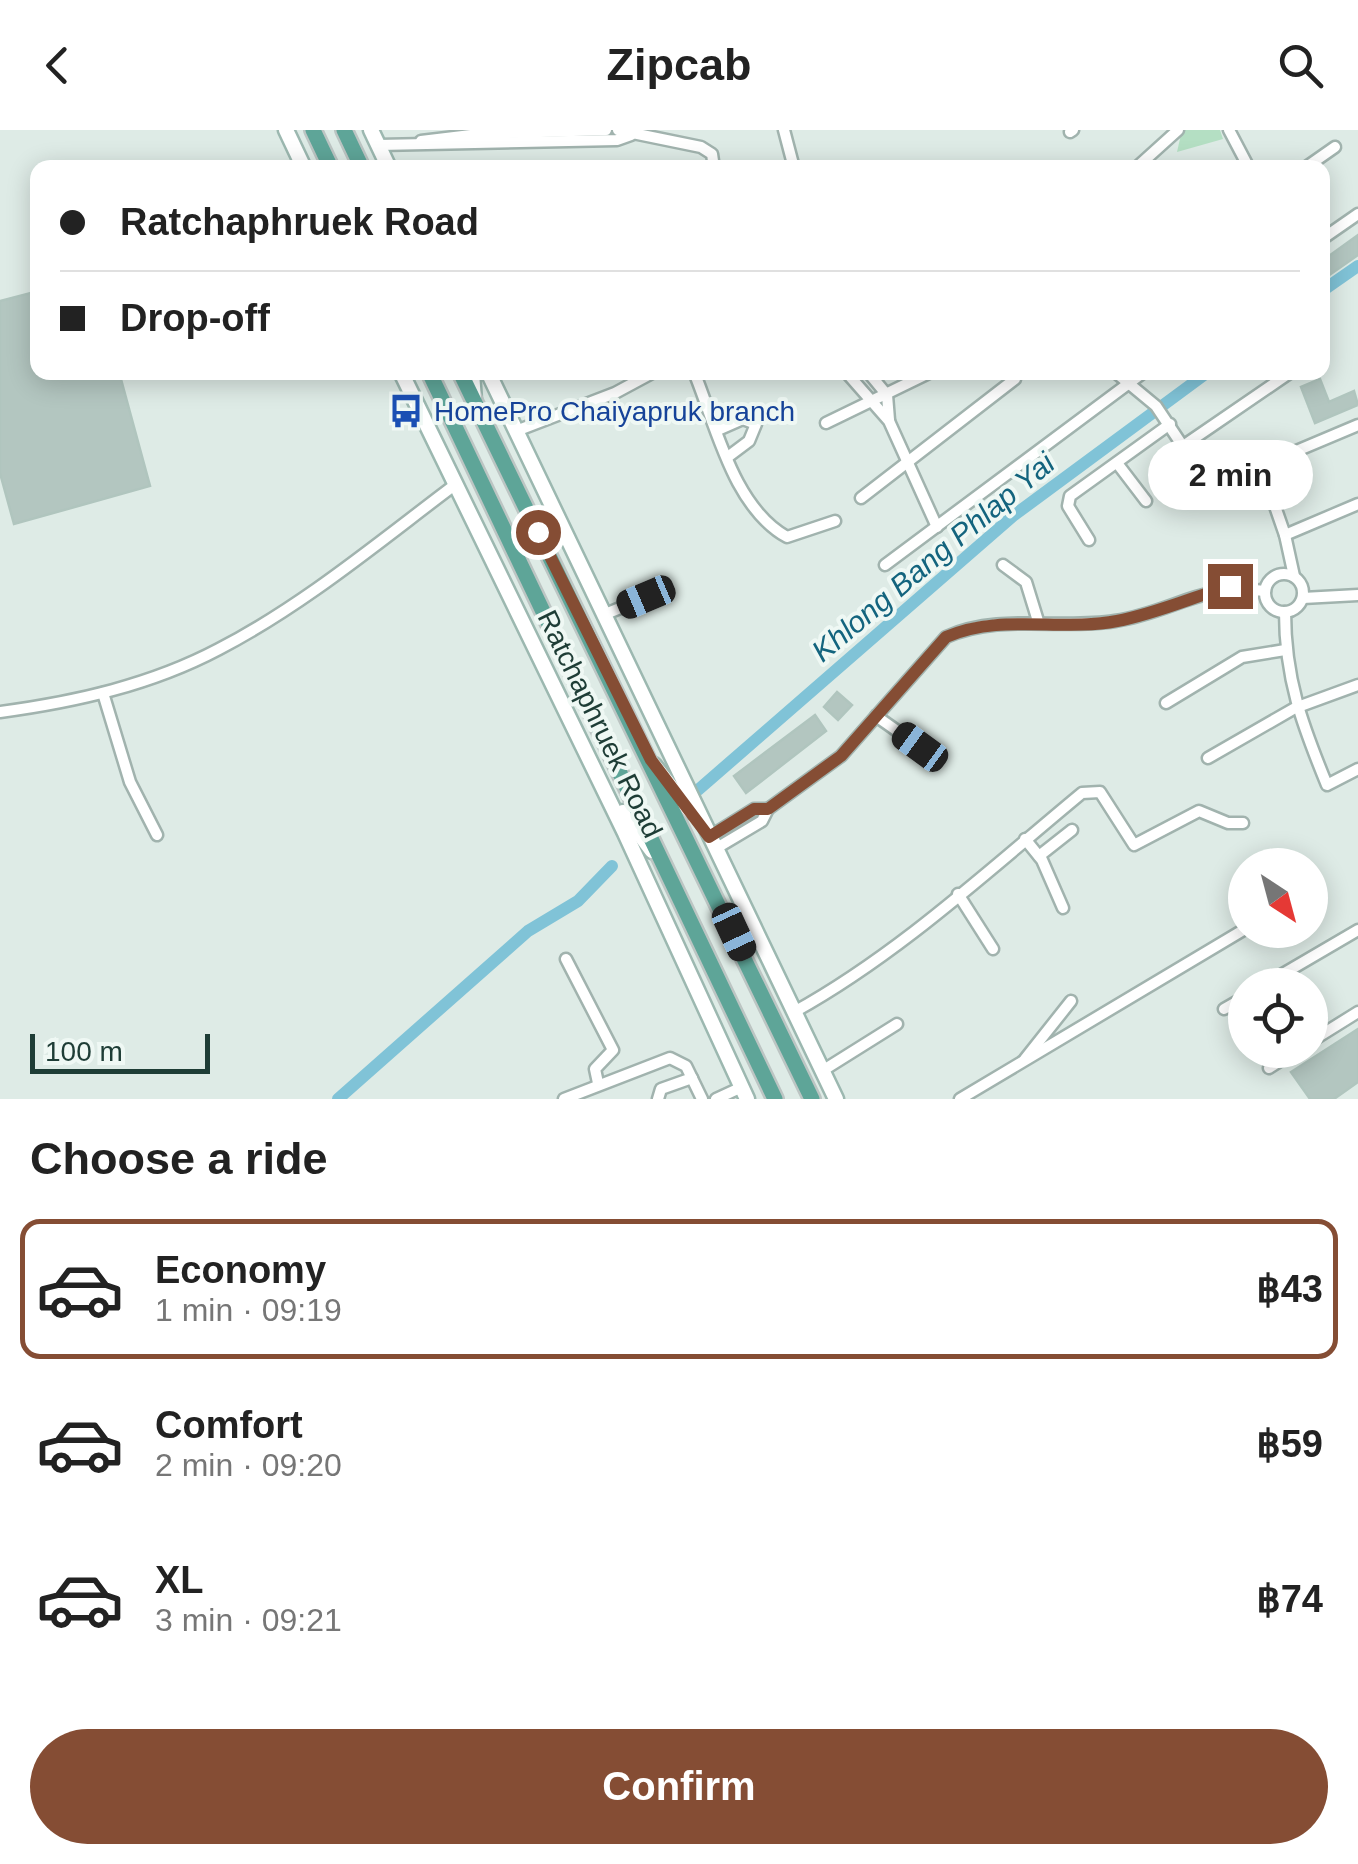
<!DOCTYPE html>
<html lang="en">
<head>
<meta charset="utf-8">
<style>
  body { margin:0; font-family:Helvetica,sans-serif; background:#f6f6f6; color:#222; height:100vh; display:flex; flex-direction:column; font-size:38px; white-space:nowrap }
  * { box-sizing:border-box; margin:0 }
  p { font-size:32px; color:#767676 }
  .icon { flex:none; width:55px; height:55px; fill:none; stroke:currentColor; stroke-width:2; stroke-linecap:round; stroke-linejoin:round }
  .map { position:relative; height:969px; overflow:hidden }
  .sheet { display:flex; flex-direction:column; background:#fff; flex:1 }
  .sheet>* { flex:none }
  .guide { position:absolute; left:30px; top:30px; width:1300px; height:220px; border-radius:20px; box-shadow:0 5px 25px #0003; display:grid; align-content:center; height:220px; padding:0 30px; background:#fff }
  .needle { width:65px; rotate:144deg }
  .buttons { position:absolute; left:1228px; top:718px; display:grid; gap:20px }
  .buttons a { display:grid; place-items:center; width:100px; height:100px; border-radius:50%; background:#fff; box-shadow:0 5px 25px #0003; font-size:50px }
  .scale { position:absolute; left:30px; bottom:25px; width:180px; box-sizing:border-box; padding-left:10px; border:5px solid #1e3d36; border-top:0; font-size:28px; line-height:35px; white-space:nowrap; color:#1e3d36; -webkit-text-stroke:8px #eff8f4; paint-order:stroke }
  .end { position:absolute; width:45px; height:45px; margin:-22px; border:12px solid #854d34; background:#fff; box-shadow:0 0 0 5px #fff }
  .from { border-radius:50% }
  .bubble { position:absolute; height:70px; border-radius:35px; background:#fff; box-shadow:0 5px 25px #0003; font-size:32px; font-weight:800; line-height:70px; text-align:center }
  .car { position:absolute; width:30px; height:60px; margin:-30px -15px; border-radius:12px; box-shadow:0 0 8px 2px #0007; background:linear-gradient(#222 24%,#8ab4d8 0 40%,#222 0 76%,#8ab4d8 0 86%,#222 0) }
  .guide b { display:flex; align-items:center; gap:35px; height:95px; font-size:38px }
  .guide b+b { border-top:2px solid #e0e0e0 }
  .guide i { width:25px; height:25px; background:#222 }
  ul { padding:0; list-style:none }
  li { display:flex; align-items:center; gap:30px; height:140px; margin:0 20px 15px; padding:0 10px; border:5px solid transparent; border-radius:20px }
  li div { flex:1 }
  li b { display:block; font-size:38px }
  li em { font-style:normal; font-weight:800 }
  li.selected { border-color:#854d34 }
  li>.icon { width:90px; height:90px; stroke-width:1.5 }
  h2 { padding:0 30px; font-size:45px; line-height:120px }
  .primary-button { display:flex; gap:20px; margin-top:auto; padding:20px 30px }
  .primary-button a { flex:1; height:115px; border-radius:60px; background:#854d34; color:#fff; font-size:40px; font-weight:800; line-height:115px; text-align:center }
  header { display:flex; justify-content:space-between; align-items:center; height:130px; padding:0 30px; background:#fff; font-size:45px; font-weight:800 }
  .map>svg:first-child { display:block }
  .green { fill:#b4dfc3 }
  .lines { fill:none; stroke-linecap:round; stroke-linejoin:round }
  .canal { stroke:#80c3d7; stroke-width:12 }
  .building { fill:#b3c6c0; stroke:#b0c5be; stroke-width:2.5 }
  .street-casing { stroke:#a1b3ae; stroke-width:15 }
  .secondary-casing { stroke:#9cb8b0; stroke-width:19 }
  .primary-casing { stroke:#bcc5c3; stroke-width:20 }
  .street { stroke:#fff; stroke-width:10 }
  .secondary { stroke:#fff; stroke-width:14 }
  .primary { stroke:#5ea598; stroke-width:15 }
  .route { stroke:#854d34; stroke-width:12 }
  .labels { text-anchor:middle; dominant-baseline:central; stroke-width:8; stroke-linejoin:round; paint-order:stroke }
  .transit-label { font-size:28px; fill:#164399; stroke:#eff8f4; text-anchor:start }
  .street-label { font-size:28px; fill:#1e3d36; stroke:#eff8f4 }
  .water-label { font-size:30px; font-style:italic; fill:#13647e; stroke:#eff8f4 }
</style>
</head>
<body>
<header><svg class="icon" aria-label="back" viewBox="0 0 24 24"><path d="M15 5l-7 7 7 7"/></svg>Zipcab<svg class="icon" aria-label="search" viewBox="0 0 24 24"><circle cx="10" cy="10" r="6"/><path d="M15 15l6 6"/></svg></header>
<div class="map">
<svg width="1358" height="969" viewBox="0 0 1358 969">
  <rect width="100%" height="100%" fill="#deebe6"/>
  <polygon class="green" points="1182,0 1220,0 1223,9 1177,22"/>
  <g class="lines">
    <g class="canal">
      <polyline points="1322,161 1358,136"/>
      <polyline points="698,660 1013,386 1208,242"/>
      <polyline points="338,969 528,801 578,771 612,736"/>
    </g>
  </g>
  <g class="building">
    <polygon points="1358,105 1358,125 1322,150 1322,131"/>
    <polygon points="38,161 38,242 119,242 150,356 14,394 0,343 0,171"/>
    <polygon points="1320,249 1329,272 1354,261 1358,275 1315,293 1301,257"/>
    <polygon points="837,562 852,575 838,590 824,577"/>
    <polygon points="815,585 826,601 746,663 734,646"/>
    <polygon points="1358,899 1358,952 1334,969 1310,969 1291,942"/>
  </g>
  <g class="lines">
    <g class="street-casing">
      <g id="street">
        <polyline points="618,0 701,17 712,24 714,38"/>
        <polyline points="784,0 794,38"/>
        <polyline points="1229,0 1249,38"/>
        <polyline points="1070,2 1073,0"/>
        <polyline points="421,11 479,4 606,0"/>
        <polyline points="379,15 617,10 631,5"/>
        <polyline points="1136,38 1178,0"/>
        <polyline points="1305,38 1335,17"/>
        <polyline points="1322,109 1358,84"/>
        <path d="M694,242C716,295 733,377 787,407L835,391"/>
        <polyline points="846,242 889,291 937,397"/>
        <polyline points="868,242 887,265 889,290"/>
        <polyline points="1115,242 1156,276 1194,333"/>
        <polyline points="826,293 931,242"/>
        <polyline points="718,300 743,289 756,294 749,311 729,326"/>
        <polyline points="516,301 615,263 654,242"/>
        <polyline points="1183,316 1291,242"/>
        <polyline points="1117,333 1146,371"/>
        <polyline points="861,368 1015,249"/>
        <polyline points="1285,405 1358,374"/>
        <polyline points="1089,410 1068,376 1070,366 1170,294"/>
        <polyline points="885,435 1144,242"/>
        <polyline points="1003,435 1026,452 1038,491"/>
        <circle cx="1284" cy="463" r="19"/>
        <polyline points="1294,446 1285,405 1261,336 1358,295"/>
        <polyline points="1303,468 1358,465"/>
        <path d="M1285,482C1285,549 1302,594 1327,655L1358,639"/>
        <polyline points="603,485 647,467"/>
        <polyline points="103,563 130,652 157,705"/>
        <polyline points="1166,573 1242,527 1285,520"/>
        <path d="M0,582C75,572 151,555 219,519C304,475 380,411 456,354"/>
        <polyline points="876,586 920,617"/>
        <polyline points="1208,628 1295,578 1358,555"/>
        <polyline points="709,707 754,679 768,679"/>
        <polyline points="1025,709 1042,730 1063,778"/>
        <path d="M715,719L762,691L768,679L841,626L946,507C1000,483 1059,500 1115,491C1174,482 1200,453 1265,461"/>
        <polyline points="1039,726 1072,700"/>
        <polyline points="958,764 993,819"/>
        <polyline points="566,829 613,920 595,939 598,953"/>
        <polyline points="1264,855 1358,800"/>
        <polyline points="1224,879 1245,867"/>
        <path d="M794,882C899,824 990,739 1082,663L1100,662L1134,715L1199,681L1228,693H1243"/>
        <polyline points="1310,912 1358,882"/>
        <polyline points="1025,929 1071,871"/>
        <polyline points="1269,938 1297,920"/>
        <polyline points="822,941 897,894"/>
        <polyline points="564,969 670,928 686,936 702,969"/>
        <polyline points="658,969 661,959 692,948"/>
        <polyline points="716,969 742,957"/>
        <polyline points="960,969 1245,799"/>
      </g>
    </g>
    <g class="secondary-casing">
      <g id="secondary">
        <polyline points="286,0 304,38"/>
        <polyline points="371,0 389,38"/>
        <polyline points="401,242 625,703 747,969"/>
        <polyline points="472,242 474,271"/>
        <polyline points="488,242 836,969"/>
        <polyline points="654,635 690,681"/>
        <polyline points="623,682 652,721"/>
      </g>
    </g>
    <g class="primary-casing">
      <g id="primary">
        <polyline points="313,0 331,38"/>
        <polyline points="344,0 362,38"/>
        <polyline points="429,242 775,969"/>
        <polyline points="460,242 812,969"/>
      </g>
    </g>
    <use href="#street" class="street"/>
    <use href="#secondary" class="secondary"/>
    <use href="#primary" class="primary"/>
  </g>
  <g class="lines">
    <path class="route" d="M538,402L651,630L709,707L754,679H768L841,626L946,507C1001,483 1061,502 1117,491C1155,484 1193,467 1230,456"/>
  </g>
  <defs>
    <g id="bus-bare" transform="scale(2.7)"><path d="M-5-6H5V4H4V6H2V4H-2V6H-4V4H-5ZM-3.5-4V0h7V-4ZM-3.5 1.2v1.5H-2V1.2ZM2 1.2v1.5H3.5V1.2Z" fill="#1a4fb4" stroke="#eff8f4" stroke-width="2.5" paint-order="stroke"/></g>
  </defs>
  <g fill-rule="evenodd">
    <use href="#bus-bare" x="406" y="281"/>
  </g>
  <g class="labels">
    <g class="transit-label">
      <text x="434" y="281">HomePro Chaiyapruk branch</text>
    </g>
    <g class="street-label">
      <text transform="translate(600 594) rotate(64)">Ratchaphruek Road</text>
    </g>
    <g class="water-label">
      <text transform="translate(933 427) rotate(-40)">Khlong Bang Phlap Yai</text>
    </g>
  </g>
</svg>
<div class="buttons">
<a><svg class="needle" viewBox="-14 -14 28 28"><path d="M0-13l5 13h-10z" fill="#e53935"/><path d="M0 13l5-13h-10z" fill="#767676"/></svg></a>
<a><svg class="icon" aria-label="locate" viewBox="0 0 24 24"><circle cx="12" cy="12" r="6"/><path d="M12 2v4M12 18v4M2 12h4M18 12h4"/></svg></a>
</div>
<div class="scale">100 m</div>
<i class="end from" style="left:538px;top:402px"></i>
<i class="end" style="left:1230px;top:456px"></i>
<div class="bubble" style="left:1148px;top:310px;width:165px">2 min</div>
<i class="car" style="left:646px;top:467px;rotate:247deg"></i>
<i class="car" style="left:920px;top:617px;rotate:306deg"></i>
<i class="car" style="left:734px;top:802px;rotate:155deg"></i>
<div class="guide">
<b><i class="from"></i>Ratchaphruek Road</b>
<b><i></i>Drop-off</b>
</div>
</div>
<section class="sheet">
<h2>Choose a ride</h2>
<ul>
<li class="selected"><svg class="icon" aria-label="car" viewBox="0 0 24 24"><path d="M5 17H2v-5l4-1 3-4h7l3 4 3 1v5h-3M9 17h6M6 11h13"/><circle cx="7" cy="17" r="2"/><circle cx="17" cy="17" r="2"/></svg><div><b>Economy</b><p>1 min · 09:19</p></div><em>฿43</em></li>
<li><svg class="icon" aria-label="car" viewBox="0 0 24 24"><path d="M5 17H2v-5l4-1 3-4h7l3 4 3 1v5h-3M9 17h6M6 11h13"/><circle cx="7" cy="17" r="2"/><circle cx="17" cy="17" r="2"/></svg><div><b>Comfort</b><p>2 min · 09:20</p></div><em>฿59</em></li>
<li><svg class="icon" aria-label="car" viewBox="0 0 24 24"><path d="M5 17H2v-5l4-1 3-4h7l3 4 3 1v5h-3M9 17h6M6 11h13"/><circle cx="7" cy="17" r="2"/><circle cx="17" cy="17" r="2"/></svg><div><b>XL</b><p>3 min · 09:21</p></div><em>฿74</em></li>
</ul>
<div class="primary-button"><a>Confirm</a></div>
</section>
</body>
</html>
